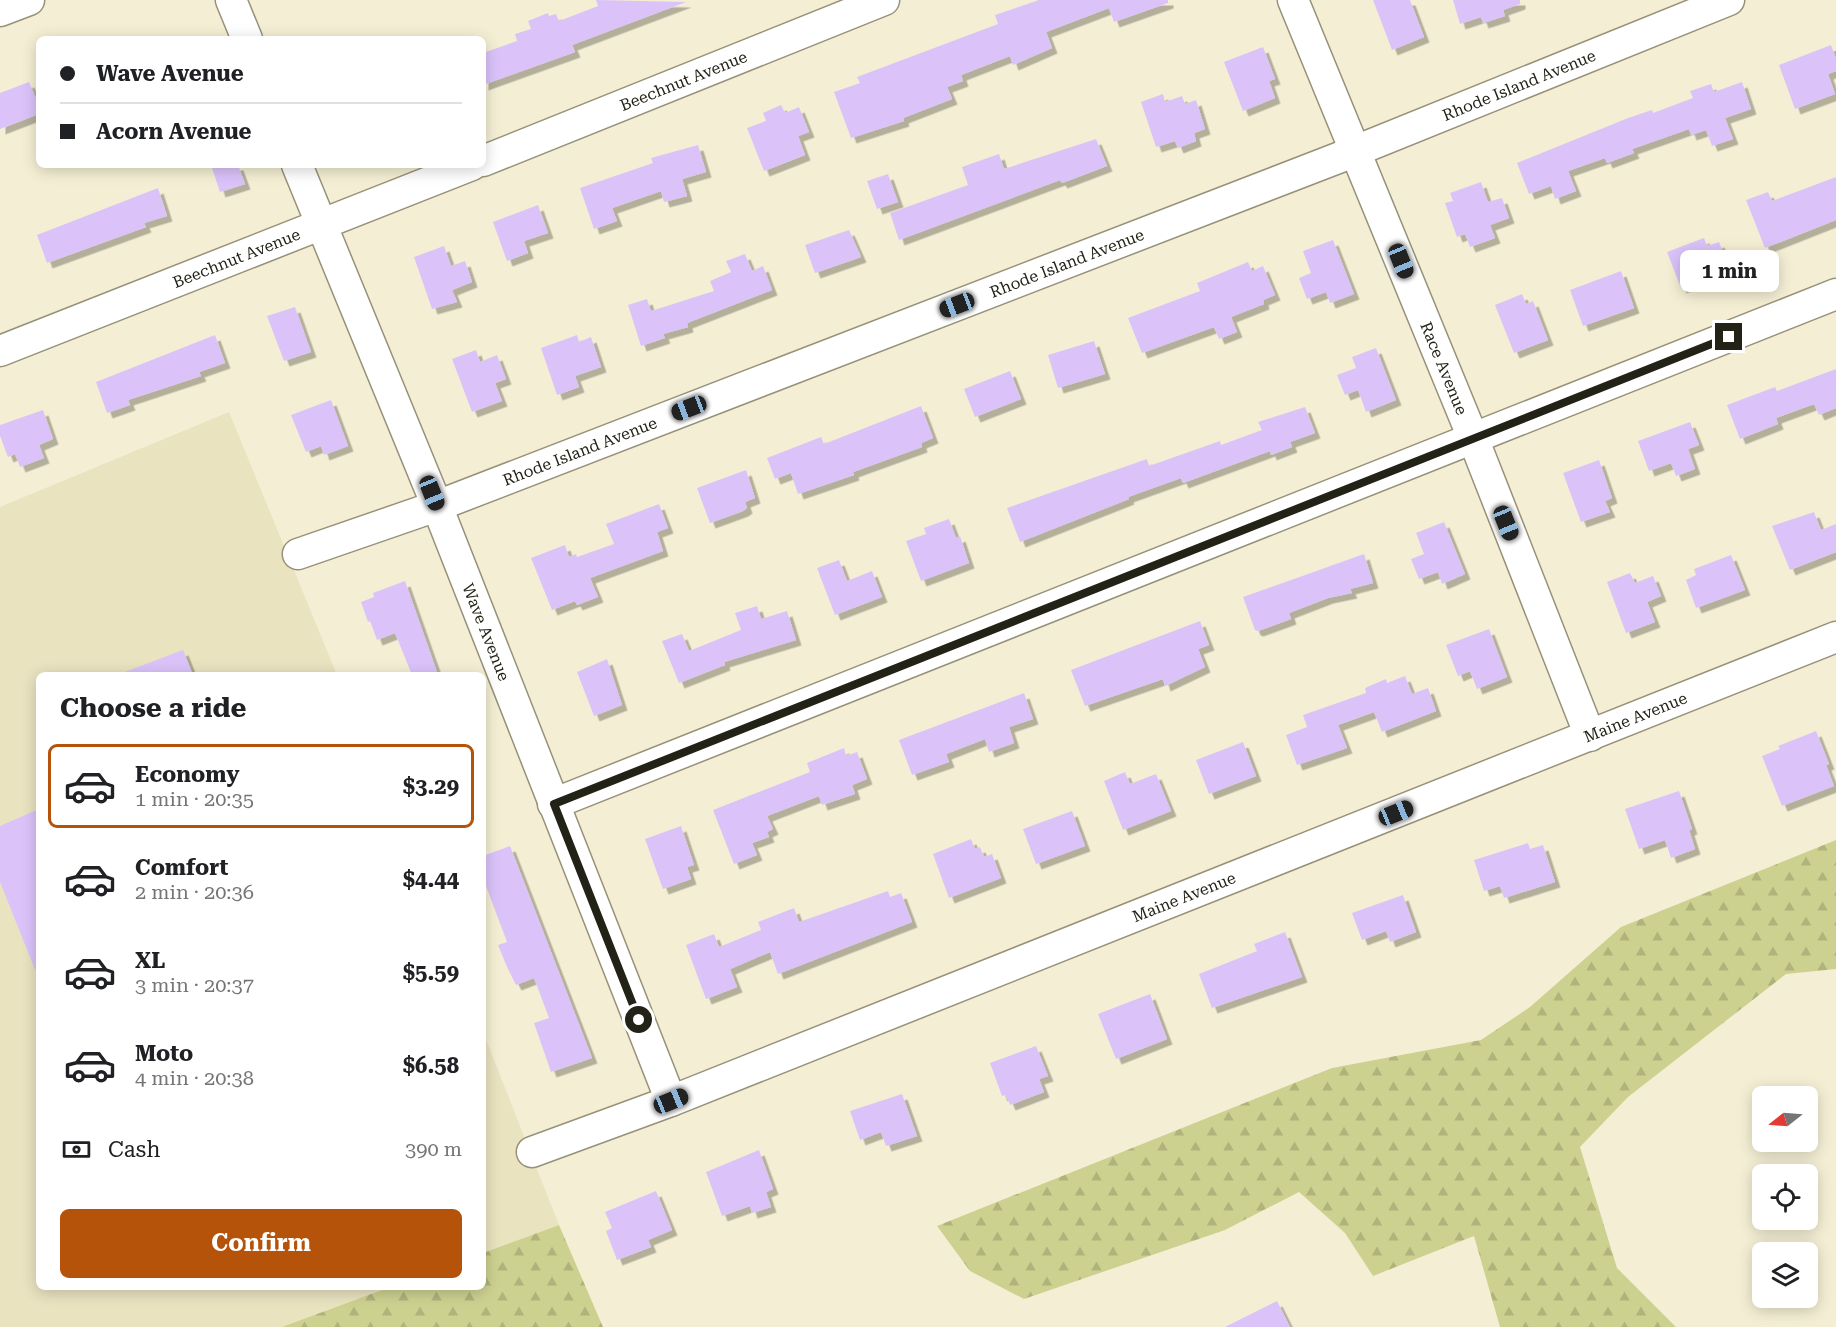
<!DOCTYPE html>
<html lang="en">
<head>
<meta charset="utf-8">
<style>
  body { margin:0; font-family:"Roboto Serif",serif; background:#f2f2f2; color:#202124; height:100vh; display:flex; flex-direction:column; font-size:22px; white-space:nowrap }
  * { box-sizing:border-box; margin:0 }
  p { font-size:20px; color:#757577 }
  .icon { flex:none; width:33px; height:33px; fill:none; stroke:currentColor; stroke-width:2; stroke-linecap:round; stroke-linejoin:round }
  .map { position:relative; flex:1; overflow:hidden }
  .panel { position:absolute; left:36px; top:672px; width:450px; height:618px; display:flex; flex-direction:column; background:#fff; border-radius:9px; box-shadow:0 3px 15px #0003 }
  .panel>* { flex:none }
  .hud { position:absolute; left:36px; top:36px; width:450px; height:132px; border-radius:9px; box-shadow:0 3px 15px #0003; display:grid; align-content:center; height:132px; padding:0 24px; background:#fff }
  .needle { width:39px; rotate:253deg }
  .controls { position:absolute; left:1752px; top:1086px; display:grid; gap:12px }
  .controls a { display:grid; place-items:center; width:66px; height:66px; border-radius:9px; background:#fff; box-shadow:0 3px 15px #0003; font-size:30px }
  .end { position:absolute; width:27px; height:27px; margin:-14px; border:8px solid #232217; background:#fff; box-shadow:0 0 0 3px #fff }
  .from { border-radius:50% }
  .bubble { position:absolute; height:42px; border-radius:9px; background:#fff; box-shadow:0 3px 15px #0003; font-size:20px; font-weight:700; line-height:42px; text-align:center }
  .car { position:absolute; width:18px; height:36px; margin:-18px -9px; border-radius:8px; box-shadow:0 0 4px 2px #0007; background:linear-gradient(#222 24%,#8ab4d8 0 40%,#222 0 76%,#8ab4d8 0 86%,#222 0) }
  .hud b { display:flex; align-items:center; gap:21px; height:57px; font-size:22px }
  .hud b+b { border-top:2px solid #e0e0e0 }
  .hud i { width:15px; height:15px; background:#202124 }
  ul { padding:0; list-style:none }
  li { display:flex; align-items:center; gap:18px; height:84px; margin:0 12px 9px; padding:0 12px; border:3px solid transparent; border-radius:9px }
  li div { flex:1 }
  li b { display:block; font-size:22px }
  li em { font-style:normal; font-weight:700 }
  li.active { border-color:#b45309 }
  li>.icon { width:54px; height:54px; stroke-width:1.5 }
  h2 { padding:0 24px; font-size:27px; line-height:72px }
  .pay { display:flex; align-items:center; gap:15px; height:66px; padding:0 24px; font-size:22px }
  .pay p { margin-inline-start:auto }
  .button { display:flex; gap:12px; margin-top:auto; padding:12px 24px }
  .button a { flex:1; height:69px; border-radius:9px; background:#b45309; color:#fff; font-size:24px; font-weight:700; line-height:69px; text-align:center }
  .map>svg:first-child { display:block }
  .built { fill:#e9e3c0 }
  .forest { fill:url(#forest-firs) }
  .building { fill:#dbc3fa; filter:url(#shadow) }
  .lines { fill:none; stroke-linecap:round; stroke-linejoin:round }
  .minor-casing { stroke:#969178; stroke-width:33 }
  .minor { stroke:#fff; stroke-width:30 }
  .route { stroke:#232217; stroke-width:8 }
  .labels { text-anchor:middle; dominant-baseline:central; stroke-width:5; stroke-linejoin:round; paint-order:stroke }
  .street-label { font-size:16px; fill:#232217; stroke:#f4efd4 }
</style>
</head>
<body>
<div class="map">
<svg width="1836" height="1327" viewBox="0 0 1836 1327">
  <defs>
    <pattern id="forest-firs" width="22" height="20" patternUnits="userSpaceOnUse" patternTransform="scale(1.5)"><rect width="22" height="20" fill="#cdd190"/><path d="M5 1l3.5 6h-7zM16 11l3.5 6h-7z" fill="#b0b37b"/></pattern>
    <filter id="shadow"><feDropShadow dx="5.5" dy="5.5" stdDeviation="0" flood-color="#0004"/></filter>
  </defs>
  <rect width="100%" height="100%" fill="#f4efd4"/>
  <g class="built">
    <polygon points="229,412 337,675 39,675 39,1287 390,1287 282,1327 0,1327 0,507"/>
    <polygon points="483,1032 559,1225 483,1253"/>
  </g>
  <g class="forest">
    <polygon points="1836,840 1836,969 1786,974 1628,1097 1580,1147 1617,1268 1676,1327 1500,1327 1474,1236 1373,1276 1345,1233 1299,1192 1225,1230 1024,1299 970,1271 937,1226 1332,1068 1481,1040 1530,1007 1621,927"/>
    <polygon points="559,1225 603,1327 282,1327 390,1287 483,1287 483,1253"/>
  </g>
  <g class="building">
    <polygon points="596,0 686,2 572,45 575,52 483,85 483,53 517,41 515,34 531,29 528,21 548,13 549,16 556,14 559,21 598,6"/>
    <polygon points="1039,0 1168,0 1168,3 1114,22 1109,8 1046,32 1052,48 1013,65 1010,56 961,75 963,81 947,87 952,99 903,118 904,121 851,138 834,92 860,83 857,77 998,24 995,15"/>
    <polygon points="1373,0 1410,0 1424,37 1392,50"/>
    <polygon points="1453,0 1520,0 1520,4 1503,10 1505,16 1483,23 1481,17 1460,24"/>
    <polygon points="1831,45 1836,59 1836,71 1828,74 1835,94 1795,109 1779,65"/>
    <polygon points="1263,47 1275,79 1269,81 1275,98 1243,111 1224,62"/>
    <polygon points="29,82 39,106 39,114 0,129 0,93"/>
    <polygon points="1742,82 1751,109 1725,118 1733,139 1712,146 1706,130 1691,135 1689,129 1632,149 1634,153 1607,163 1605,158 1568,171 1576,191 1555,199 1551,186 1529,194 1517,163 1628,118 1652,110 1653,113 1693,98 1690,91 1711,84 1714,92"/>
    <polygon points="1163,94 1165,102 1182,96 1185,104 1196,100 1205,129 1194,133 1196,141 1178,148 1175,141 1156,147 1141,102"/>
    <polygon points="781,105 785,113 799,107 809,132 798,136 805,155 764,171 747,128 766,121 763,113"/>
    <polygon points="1096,139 1107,166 1062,183 1060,180 899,240 890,213 968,185 962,167 999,154 1004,169"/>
    <polygon points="698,145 706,172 682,179 687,196 664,202 661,191 612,208 617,221 594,229 580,188 653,163 651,158"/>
    <polygon points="211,165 238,165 245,184 220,192"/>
    <polygon points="888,174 898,202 877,209 867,181"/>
    <polygon points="1836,177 1836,220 1765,248 1746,200 1768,192 1772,201"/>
    <polygon points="1481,182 1488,202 1502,198 1509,218 1490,225 1495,238 1470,247 1465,234 1457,237 1445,203 1453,201 1450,193"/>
    <polygon points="158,188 167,216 144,223 146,227 47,263 37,235"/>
    <polygon points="538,205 548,233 524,241 528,253 507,261 493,222"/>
    <polygon points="849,230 861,257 815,273 805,245"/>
    <polygon points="1704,238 1707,246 1719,242 1730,270 1681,288 1667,252"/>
    <polygon points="1333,240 1354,294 1330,303 1326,292 1307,299 1299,278 1311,273 1303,251"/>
    <polygon points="444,246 451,266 465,261 472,282 452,290 457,302 432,309 414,257"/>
    <polygon points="745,254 752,271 763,266 772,290 687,323 688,327 663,334 665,338 641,346 628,305 647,299 651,311 714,291 710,281 731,272 726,261"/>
    <polygon points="1248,262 1252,271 1263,266 1275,295 1263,300 1264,304 1231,317 1237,332 1219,339 1214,327 1142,353 1128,318 1200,291 1197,283"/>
    <polygon points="1621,271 1634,308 1583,326 1570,290"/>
    <polygon points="1522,294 1526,304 1533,301 1548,340 1514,353 1495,305"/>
    <polygon points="295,307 311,352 284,361 267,316"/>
    <polygon points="215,335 225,363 199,372 201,376 128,400 130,405 107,413 96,382"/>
    <polygon points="577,335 579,342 591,337 601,367 575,376 579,387 557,395 541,348"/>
    <polygon points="1094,341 1105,374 1058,388 1048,355"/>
    <polygon points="1376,348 1396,400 1366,412 1358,390 1345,395 1337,375 1356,368 1352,357"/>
    <polygon points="476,350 480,362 497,355 506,379 495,383 502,401 472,412 452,359"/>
    <polygon points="1836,369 1836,408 1819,415 1814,404 1776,418 1778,424 1740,439 1727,405 1775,387 1777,391"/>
    <polygon points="1010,371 1021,399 975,417 964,389"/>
    <polygon points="331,400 348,446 324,455 321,446 306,452 291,415"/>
    <polygon points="921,406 933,438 921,443 922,447 853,472 854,475 798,494 791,473 775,479 767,458 821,437 824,444"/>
    <polygon points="1305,407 1315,433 1290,442 1292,447 1271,455 1270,451 1183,483 1181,478 1128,497 1129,499 1020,542 1007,508 1147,459 1149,466 1220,441 1221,445 1262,430 1258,422"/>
    <polygon points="43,410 53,439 39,445 44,458 20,467 15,454 8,457 0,436 0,425"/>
    <polygon points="1690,422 1699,445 1688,449 1695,469 1676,476 1671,463 1649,471 1638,441"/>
    <polygon points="1599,460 1612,498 1605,501 1610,512 1581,522 1563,473"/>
    <polygon points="746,470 755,498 745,502 747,508 743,511 710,523 697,488"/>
    <polygon points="659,504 668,528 657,532 663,551 590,578 598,597 577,605 575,601 552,610 531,558 565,545 569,557 576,554 577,557 614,544 606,524"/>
    <polygon points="1814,512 1821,530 1836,524 1836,552 1790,570 1772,526"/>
    <polygon points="949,519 956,538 960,536 969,563 921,581 906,541 926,534 924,528"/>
    <polygon points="1444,522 1465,574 1442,584 1438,572 1419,579 1411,559 1424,554 1416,533"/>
    <polygon points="1364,554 1373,583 1350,589 1352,593 1328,598 1289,613 1291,619 1258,631 1255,630 1243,597"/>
    <polygon points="1731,555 1745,590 1696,608 1686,580 1696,575 1694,569"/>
    <polygon points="839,560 847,581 872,571 882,597 835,615 817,568"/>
    <polygon points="1630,573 1635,583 1653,576 1661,596 1647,602 1655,622 1626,633 1607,582"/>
    <polygon points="405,581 438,675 412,675 395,633 377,640 370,621 368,622 361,602 374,597 373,593"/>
    <polygon points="757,606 761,619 787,611 796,640 724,662 725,665 679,683 662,641 682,634 689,651 741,630 735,613"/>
    <polygon points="1200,621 1209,645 1198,649 1205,667 1165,686 1163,679 1085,706 1071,670"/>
    <polygon points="1489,629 1507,677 1477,689 1470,671 1458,676 1446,645"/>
    <polygon points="183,650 193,675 122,675 122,673"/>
    <polygon points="607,659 622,705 594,716 577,672"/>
    <polygon points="1405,676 1412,694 1428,688 1436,711 1382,732 1374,712 1338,725 1347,748 1297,765 1286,735 1307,727 1303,715 1366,693 1365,688 1386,679 1387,683"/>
    <polygon points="1024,693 1033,719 1009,727 1014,743 989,752 985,739 946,754 949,762 912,775 899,740"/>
    <polygon points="1816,731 1829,764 1826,765 1834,786 1782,806 1762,756 1780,749 1778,746"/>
    <polygon points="1243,742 1256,776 1209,794 1196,760"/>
    <polygon points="844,748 846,756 857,752 867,779 852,785 855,794 822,805 819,796 767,816 773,829 767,832 769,837 752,843 757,855 734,864 713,810 810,772 807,763"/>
    <polygon points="1125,772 1130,784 1156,774 1171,811 1123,830 1104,781"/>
    <polygon points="1679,791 1692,829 1689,830 1695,849 1671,858 1665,840 1639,849 1625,809"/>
    <polygon points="39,809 39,977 38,977 0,882 0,826"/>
    <polygon points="1072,811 1085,846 1036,864 1023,829"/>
    <polygon points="681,826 694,865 687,867 691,879 663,889 645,839"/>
    <polygon points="971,839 975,849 980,847 984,857 992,854 1001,878 949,898 933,854"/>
    <polygon points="1528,843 1530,849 1543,845 1555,882 1504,898 1500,886 1484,891 1474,860"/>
    <polygon points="510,846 592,1058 551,1072 534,1023 549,1018 534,978 516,985 507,967 498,945 507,942 483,878 483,856"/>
    <polygon points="888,891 890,897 901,893 912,922 778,974 770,952 730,969 737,987 706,999 686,945 714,934 719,947 761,930 758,922 794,908 799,922"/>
    <polygon points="1403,895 1416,932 1390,942 1386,931 1362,940 1352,913"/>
    <polygon points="1285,932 1302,977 1212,1008 1199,974 1257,951 1254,944"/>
    <polygon points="1150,994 1167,1039 1116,1059 1098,1014"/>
    <polygon points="1036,1046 1048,1076 1039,1079 1044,1092 1010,1105 1006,1095 1002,1096 990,1063"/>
    <polygon points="902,1094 917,1136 886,1146 881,1132 860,1140 850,1111"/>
    <polygon points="759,1150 773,1189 766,1192 771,1207 752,1213 750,1206 722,1216 706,1172"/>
    <polygon points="656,1191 672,1230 648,1240 651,1247 617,1260 606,1231 612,1228 605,1212"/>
    <polygon points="1277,1301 1290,1327 1225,1327"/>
  </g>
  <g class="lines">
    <g class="minor-casing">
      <g id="minor">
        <polyline points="231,0 247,39"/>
        <path id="s1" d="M1293,0L1473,438L1590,736"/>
        <polyline points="0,11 29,0"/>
        <path id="s2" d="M483,161L884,0"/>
        <path id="s3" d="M297,165L437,506L671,1101"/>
        <path id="s4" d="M0,351L472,165"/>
        <path id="s5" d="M298,554L437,506L1338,158L1729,0"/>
        <polyline points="553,804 1836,294"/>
        <path id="s6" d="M532,1152L671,1101L1836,637"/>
      </g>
    </g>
    <use href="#minor" class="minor"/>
  </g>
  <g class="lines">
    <polyline class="route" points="639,1020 554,804 1729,337"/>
  </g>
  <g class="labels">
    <g class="street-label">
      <text stroke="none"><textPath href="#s2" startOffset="216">Beechnut Avenue</textPath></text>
      <text stroke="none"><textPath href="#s5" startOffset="1308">Rhode Island Avenue</textPath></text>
      <text stroke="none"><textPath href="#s4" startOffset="254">Beechnut Avenue</textPath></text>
      <text stroke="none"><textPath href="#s5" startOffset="822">Rhode Island Avenue</textPath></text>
      <text stroke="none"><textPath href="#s1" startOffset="398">Race Avenue</textPath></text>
      <text stroke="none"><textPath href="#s5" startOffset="300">Rhode Island Avenue</textPath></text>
      <text stroke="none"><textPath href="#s3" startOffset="504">Wave Avenue</textPath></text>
      <text stroke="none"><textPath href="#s6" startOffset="1186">Maine Avenue</textPath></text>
      <text stroke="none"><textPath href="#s6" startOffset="700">Maine Avenue</textPath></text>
    </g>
  </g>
</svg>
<div class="controls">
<a><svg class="needle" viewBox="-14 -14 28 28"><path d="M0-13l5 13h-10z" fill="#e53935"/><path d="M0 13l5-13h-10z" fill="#757577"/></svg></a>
<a><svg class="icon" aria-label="locate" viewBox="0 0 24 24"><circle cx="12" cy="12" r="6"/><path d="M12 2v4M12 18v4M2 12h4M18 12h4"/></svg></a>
<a><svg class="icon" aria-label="layers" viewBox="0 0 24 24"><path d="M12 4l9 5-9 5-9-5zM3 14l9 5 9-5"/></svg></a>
</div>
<i class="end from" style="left:639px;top:1020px"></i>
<i class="end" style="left:1729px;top:337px"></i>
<div class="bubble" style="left:1680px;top:250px;width:99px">1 min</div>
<i class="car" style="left:1401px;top:261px;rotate:158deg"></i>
<i class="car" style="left:957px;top:305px;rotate:249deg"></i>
<i class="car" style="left:689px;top:408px;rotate:249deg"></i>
<i class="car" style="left:432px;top:493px;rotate:158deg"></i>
<i class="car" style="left:1506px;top:523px;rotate:158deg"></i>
<i class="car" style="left:1396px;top:813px;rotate:68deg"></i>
<i class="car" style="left:671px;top:1101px;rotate:68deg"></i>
<div class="hud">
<b><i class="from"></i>Wave Avenue</b>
<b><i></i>Acorn Avenue</b>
</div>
<section class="panel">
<h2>Choose a ride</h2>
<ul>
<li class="active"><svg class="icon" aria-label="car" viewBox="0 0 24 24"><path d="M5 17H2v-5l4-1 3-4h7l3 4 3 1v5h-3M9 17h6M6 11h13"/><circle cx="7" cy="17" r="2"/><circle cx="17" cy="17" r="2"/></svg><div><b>Economy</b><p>1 min · 20:35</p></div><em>$3.29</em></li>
<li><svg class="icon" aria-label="car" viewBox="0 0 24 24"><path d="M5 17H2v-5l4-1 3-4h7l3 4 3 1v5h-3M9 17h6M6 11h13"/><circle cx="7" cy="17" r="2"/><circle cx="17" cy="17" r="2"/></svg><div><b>Comfort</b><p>2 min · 20:36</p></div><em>$4.44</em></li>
<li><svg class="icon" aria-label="car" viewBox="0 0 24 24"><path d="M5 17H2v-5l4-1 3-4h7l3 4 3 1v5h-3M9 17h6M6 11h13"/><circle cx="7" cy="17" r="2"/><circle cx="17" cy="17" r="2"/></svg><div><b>XL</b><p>3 min · 20:37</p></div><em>$5.59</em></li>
<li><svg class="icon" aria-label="car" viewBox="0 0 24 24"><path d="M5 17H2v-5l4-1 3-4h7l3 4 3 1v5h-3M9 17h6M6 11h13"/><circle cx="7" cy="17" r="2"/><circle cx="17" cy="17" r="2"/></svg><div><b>Moto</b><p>4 min · 20:38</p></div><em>$6.58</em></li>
</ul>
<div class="pay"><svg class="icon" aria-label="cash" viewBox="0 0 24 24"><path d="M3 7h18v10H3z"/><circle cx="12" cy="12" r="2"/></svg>Cash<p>390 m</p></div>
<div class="button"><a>Confirm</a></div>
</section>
</div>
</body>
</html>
